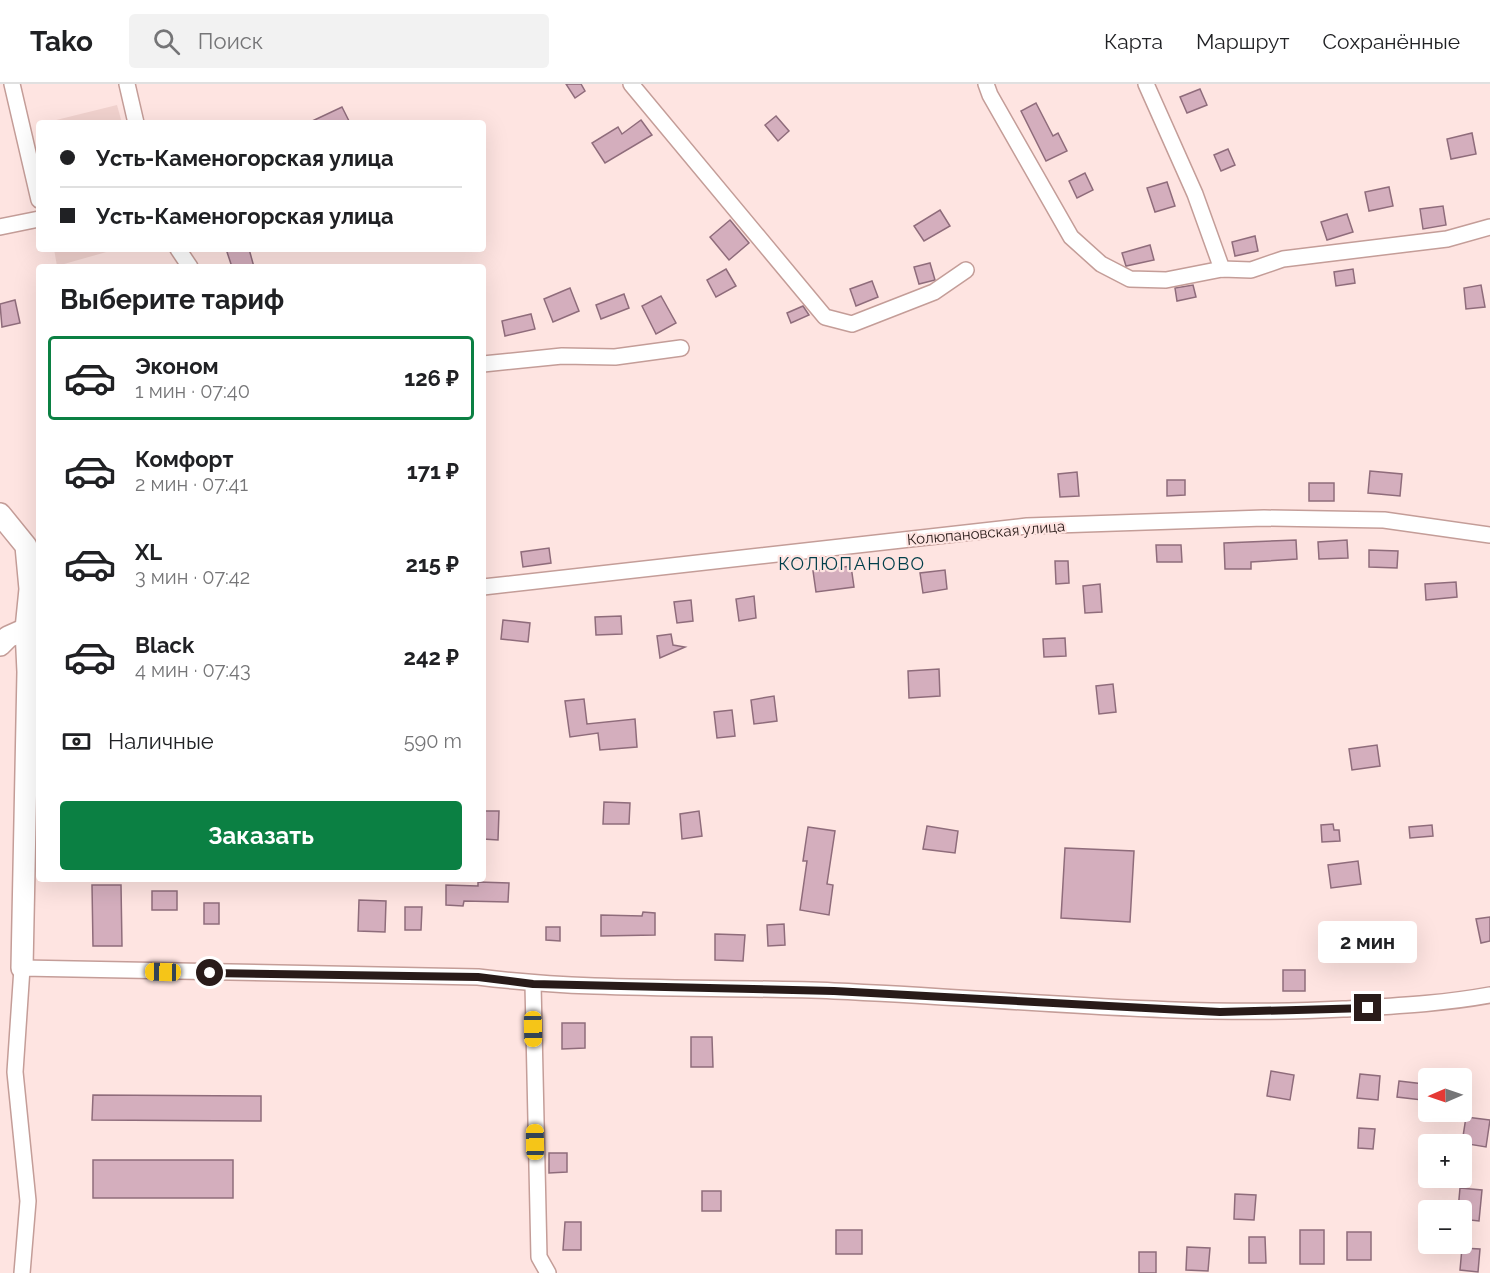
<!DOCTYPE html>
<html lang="ru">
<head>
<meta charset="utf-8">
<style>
  body { margin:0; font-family:Raleway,sans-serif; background:#f2f2f2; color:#202124; height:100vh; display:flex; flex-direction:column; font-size:22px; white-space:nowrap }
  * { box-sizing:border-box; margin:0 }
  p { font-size:20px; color:#757577 }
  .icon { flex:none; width:33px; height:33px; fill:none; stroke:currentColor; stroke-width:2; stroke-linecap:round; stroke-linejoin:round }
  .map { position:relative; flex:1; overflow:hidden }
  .details { position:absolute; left:36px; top:180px; width:450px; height:618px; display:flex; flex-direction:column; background:#fff; border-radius:6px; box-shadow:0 6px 24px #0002 }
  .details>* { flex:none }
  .guide { position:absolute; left:36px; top:36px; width:450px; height:132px; border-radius:6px; box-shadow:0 6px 24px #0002; display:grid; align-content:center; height:132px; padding:0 24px; background:#fff }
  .needle { width:39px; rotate:268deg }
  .fabs { position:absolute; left:1418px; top:984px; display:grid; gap:12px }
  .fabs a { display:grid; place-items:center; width:54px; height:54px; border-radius:6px; background:#fff; box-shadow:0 6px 24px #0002; font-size:30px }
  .end { position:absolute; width:27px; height:27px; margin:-14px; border:8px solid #291b19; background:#fff; box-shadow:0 0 0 3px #fff }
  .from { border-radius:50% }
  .bubble { position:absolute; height:42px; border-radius:6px; background:#fff; box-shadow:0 6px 24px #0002; font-size:20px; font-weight:700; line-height:42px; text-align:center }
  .car { position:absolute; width:18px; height:36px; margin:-18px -9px; border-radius:8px; box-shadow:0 0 4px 2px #0007; background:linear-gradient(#f5c518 24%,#345 0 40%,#f5c518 0 76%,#345 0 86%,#f5c518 0) }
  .guide b { display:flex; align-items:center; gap:21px; height:57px; font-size:22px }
  .guide b+b { border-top:2px solid #e0e0e0 }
  .guide i { width:15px; height:15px; background:#202124 }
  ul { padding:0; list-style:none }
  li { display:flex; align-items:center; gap:18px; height:84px; margin:0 12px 9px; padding:0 12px; border:3px solid transparent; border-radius:6px }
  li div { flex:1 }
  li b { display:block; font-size:22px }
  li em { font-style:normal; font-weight:700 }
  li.current { border-color:#0b8043 }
  li>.icon { width:54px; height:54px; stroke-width:1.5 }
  h2 { padding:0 24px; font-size:27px; line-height:72px }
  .pay { display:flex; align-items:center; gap:15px; height:66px; padding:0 24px; font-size:22px }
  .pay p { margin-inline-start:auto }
  .primary-button { display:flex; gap:12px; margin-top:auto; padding:12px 24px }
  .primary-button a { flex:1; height:69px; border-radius:6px; background:#0b8043; color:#fff; font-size:24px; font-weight:700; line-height:69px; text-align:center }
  header { display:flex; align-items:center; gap:36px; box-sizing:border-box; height:84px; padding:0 30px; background:#fff; border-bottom:2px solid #e0e0e0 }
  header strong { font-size:28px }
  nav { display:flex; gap:33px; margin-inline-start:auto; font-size:21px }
  .search { width:420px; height:54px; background:#f2f2f2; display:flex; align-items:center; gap:15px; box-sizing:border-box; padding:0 21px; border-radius:6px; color:#757577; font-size:22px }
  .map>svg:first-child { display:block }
  .built { fill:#f1d2ce }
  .building { fill:#d4aebd; stroke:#8f6c7b; stroke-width:1.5 }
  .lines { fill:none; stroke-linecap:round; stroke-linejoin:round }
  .street-casing { stroke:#c49d98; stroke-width:18 }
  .secondary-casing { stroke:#c49d98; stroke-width:24 }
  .street { stroke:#fff; stroke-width:15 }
  .secondary { stroke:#fff; stroke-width:21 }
  .route { stroke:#291b19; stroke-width:8 }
  .labels { text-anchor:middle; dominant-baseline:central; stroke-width:4.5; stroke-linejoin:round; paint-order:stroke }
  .street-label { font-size:15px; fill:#291b19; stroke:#fee4e1 }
  .quarter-label { font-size:18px; letter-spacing:1.5px; fill:#003e4a; stroke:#fee4e1 }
</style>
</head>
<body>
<header>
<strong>Tako</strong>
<div class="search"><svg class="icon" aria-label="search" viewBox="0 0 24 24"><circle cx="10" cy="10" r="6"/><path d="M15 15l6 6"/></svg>Поиск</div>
<nav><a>Карта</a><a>Маршрут</a><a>Сохранённые</a></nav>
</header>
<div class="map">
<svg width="1490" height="1189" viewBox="0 0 1490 1189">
  <rect width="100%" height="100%" fill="#fee4e1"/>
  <g class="built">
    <polygon points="117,21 122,39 44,39"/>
    <polygon points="54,165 117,165 57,182"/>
  </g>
  <g class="building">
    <polygon points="566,0 581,0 585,7 575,14"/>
    <polygon points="1200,5 1207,21 1187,29 1180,13"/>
    <polygon points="1036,19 1053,52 1058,49 1067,67 1046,77 1021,27"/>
    <polygon points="342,23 350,39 308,39"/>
    <polygon points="776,32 789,47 778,57 765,41"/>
    <polygon points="641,36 652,51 605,79 592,59 618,43 622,50"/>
    <polygon points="1472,49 1476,70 1451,75 1447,55"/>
    <polygon points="1228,65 1235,81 1221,87 1214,71"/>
    <polygon points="1085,89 1093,106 1077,114 1069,97"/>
    <polygon points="1167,98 1175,122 1155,128 1147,104"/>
    <polygon points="1389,103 1393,122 1369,127 1365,108"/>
    <polygon points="1443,122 1446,141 1423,145 1420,125"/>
    <polygon points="940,126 950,142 924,157 914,142"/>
    <polygon points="1347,130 1353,148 1327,156 1321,138"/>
    <polygon points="730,136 749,159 729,176 710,153"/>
    <polygon points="1255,152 1258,167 1235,172 1232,158"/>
    <polygon points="1150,161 1154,176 1126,182 1122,169"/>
    <polygon points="226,165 249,165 254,183 232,183"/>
    <polygon points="930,179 935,196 919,200 914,183"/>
    <polygon points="726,185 736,202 716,213 707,196"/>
    <polygon points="1353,185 1355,199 1336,202 1334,188"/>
    <polygon points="872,197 878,213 856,222 850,205"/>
    <polygon points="1193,201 1196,213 1177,217 1175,204"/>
    <polygon points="1481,201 1485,223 1466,225 1464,204"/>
    <polygon points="570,204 579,227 553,238 544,215"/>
    <polygon points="624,210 629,224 601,235 596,221"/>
    <polygon points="661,212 676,239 656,250 642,222"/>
    <polygon points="15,216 20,239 2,243 0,220"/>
    <polygon points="803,222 809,231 791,239 787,229"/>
    <polygon points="531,230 535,245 505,252 502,237"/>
    <polygon points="1370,387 1402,390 1400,412 1368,409"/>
    <polygon points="1077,388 1079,412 1060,413 1058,390"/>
    <polygon points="1167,396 1185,396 1185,411 1167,412"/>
    <rect x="1309" y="399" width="25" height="18"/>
    <polygon points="1296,456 1297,475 1251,478 1251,485 1225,485 1224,459"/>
    <polygon points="1347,456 1348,474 1319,475 1318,458"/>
    <polygon points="1156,461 1181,461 1182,478 1157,478"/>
    <polygon points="549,464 551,479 523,483 521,468"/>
    <polygon points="1369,466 1398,467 1397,484 1369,483"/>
    <polygon points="1055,477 1068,477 1069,499 1056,500"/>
    <polygon points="851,482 854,503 816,508 813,487"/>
    <polygon points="945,486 947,505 923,509 920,489"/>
    <polygon points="1456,498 1457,513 1426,516 1425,500"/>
    <polygon points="1100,500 1102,528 1085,529 1083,502"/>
    <polygon points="754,512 756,534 739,537 736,515"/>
    <polygon points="691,516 693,537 677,539 674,518"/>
    <polygon points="621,532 622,550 596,551 595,533"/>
    <polygon points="503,536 530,539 528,558 501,555"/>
    <polygon points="671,550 673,561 685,563 660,574 657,552"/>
    <polygon points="1065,554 1066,572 1044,573 1043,555"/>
    <polygon points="939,585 940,612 909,614 908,587"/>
    <polygon points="1113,600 1116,628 1099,630 1096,602"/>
    <polygon points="774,612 777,637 754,640 751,616"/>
    <polygon points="584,615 587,640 635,635 637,663 600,666 598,649 570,653 565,617"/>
    <polygon points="732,626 735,652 717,654 714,628"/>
    <polygon points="1377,661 1380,682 1352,686 1349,665"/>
    <polygon points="604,718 630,719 629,740 603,740"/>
    <polygon points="484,727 499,727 498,756 483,755"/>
    <polygon points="699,727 702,752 682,755 680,730"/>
    <polygon points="1333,740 1334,746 1339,746 1340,757 1322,758 1321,741"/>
    <polygon points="1432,741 1433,752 1410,754 1409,743"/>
    <polygon points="927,742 958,747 955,769 923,765"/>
    <polygon points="808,743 835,747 827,800 833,801 829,831 800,826 807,777 803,777"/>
    <polygon points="1065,764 1134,767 1130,838 1061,834"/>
    <polygon points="1358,777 1361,800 1331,804 1328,781"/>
    <polygon points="478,798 509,799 508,818 464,817 463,822 446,821 446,801 478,802"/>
    <polygon points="92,801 121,801 122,862 93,862"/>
    <rect x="152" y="807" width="25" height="19"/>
    <polygon points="359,816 386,817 385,848 358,847"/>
    <rect x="204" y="819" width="15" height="21"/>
    <polygon points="405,823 422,823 421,846 405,846"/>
    <polygon points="643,828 655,829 655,851 601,852 601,831 642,832"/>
    <polygon points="1490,833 1490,857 1481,859 1476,835"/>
    <polygon points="784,840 785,861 768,862 767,841"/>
    <polygon points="546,843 560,843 560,857 546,856"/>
    <polygon points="715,850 745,851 743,877 715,876"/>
    <rect x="1283" y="886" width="22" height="21"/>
    <polygon points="562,939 585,939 585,964 562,965"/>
    <polygon points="691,953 712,953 713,983 691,983"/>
    <polygon points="1271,987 1294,991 1290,1016 1267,1012"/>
    <polygon points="1360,990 1380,992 1378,1016 1357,1014"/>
    <polygon points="1399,997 1424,1000 1422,1016 1397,1013"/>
    <polygon points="93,1011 261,1012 261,1037 92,1036"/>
    <polygon points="1466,1033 1490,1036 1486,1063 1462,1059"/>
    <polygon points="1359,1044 1375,1045 1373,1065 1358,1064"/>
    <polygon points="549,1069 567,1069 567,1088 549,1089"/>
    <rect x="93" y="1076" width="140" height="38"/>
    <polygon points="1460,1104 1482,1106 1479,1137 1461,1135 1461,1126 1458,1126"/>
    <rect x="702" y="1107" width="19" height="20"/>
    <polygon points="1235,1110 1256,1111 1254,1136 1234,1135"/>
    <polygon points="565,1138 581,1138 581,1166 563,1166"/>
    <rect x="836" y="1146" width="26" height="24"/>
    <rect x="1300" y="1146" width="24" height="34"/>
    <rect x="1347" y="1148" width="24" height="28"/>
    <polygon points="1249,1153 1265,1153 1266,1179 1249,1179"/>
    <polygon points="1187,1163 1210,1164 1208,1187 1186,1186"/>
    <polygon points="1462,1164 1480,1165 1478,1188 1460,1186"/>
    <rect x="1139" y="1168" width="17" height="21"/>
  </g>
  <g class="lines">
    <g class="street-casing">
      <g id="street">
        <polyline points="12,0 39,116"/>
        <polyline points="127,0 136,39"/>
        <polyline points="631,0 825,233 852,240 934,208 966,186"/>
        <polyline points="986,0 990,11 1071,153 1101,180 1130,195 1166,196 1222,185 1251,186 1283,175 1447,155 1490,143"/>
        <polyline points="1146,0 1195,110 1222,185"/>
        <polyline points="0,143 39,135"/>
        <polyline points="178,165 190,183"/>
        <polyline points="483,280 562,272 615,273 681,264"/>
        <polyline points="483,503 1027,442 1264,434 1384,436 1490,451"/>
        <polyline points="533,900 539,1173 548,1189"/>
        <path d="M22,1189L28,1117L15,988L22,884L478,893C596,908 715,902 834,907C1004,914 1173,934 1343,925C1392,922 1441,920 1490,911"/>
      </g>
    </g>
    <g class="secondary-casing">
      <g id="secondary">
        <polyline points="0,430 26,462 30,505 26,545 28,588 22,884"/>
        <polyline points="0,561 8,553 26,545"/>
      </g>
    </g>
    <use href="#street" class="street"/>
    <use href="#secondary" class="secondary"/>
  </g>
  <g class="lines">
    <polyline class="route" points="210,889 478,893 533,900 834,907 1220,928 1368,924"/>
  </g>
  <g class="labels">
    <g class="street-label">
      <text transform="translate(986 449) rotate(-5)">Колюпановская улица</text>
    </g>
    <g class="quarter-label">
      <text x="852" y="479">КОЛЮПАНОВО</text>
    </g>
  </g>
</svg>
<div class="fabs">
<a><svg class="needle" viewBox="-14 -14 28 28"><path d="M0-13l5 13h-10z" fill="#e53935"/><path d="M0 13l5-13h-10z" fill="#757577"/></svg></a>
<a>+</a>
<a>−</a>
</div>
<i class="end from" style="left:210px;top:889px"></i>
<i class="end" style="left:1368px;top:924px"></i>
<div class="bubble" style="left:1318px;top:837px;width:99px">2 мин</div>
<i class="car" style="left:163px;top:888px;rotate:271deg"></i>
<i class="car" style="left:533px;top:945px;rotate:179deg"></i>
<i class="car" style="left:535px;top:1058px;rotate:359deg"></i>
<div class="guide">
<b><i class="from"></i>Усть-Каменогорская улица</b>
<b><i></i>Усть-Каменогорская улица</b>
</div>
<section class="details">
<h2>Выберите тариф</h2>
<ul>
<li class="current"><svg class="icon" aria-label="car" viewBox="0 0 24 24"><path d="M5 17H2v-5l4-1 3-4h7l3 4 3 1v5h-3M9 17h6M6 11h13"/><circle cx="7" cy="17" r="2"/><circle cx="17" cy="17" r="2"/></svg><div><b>Эконом</b><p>1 мин · 07:40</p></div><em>126 ₽</em></li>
<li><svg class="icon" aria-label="car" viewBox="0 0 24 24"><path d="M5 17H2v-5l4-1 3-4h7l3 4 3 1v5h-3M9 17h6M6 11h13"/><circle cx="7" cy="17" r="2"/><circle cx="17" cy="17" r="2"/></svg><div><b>Комфорт</b><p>2 мин · 07:41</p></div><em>171 ₽</em></li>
<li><svg class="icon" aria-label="car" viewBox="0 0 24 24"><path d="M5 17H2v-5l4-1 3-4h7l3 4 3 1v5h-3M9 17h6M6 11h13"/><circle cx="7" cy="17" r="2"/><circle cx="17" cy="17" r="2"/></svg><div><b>XL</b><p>3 мин · 07:42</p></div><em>215 ₽</em></li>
<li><svg class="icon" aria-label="car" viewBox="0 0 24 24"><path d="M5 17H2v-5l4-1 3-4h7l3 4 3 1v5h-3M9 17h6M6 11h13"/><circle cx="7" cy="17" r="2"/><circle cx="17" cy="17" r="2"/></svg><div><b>Black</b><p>4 мин · 07:43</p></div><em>242 ₽</em></li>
</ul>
<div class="pay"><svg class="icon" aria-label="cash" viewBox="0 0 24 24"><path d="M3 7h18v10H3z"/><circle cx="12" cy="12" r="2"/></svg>Наличные<p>590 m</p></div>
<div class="primary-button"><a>Заказать</a></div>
</section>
</div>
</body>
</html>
